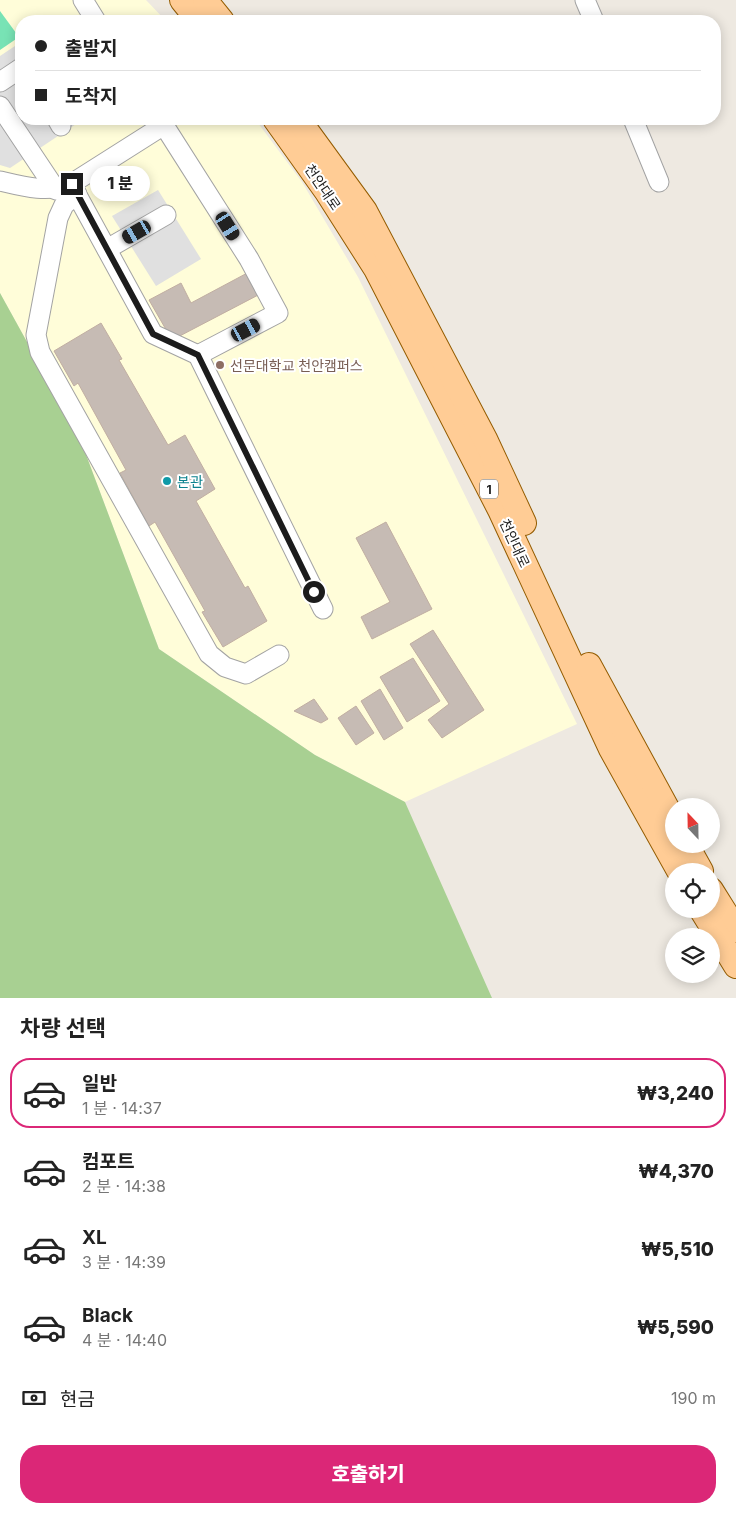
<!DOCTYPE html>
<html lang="ko">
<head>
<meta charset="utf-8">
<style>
  body { margin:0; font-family:Inter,"Noto Sans KR",sans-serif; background:#f2f2f2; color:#222; height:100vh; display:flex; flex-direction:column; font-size:19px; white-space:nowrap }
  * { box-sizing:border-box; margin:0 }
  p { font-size:16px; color:#767676 }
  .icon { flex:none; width:28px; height:28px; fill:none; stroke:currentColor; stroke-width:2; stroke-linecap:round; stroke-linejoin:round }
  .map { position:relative; height:998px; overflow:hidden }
  .sheet { display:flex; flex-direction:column; background:#fff; flex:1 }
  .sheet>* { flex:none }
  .guide { position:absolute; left:15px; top:15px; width:706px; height:110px; border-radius:20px; box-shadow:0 2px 12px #0003; display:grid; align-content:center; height:110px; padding:0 20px; background:#fff }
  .needle { width:32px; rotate:338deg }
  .controls { position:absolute; left:665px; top:798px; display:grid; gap:10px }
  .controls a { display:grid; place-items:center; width:55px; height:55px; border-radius:50%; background:#fff; box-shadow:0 2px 12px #0003; font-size:25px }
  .end { position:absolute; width:22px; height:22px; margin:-11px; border:6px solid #1c1c1c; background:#fff; box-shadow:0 0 0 2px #fff }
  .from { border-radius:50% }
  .bubble { position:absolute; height:35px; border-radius:18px; background:#fff; box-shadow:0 2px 12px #0003; font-size:16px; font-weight:800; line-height:35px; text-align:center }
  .car { position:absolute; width:15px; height:30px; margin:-15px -8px; border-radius:6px; box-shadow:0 0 4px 1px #0007; background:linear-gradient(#222 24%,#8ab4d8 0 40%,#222 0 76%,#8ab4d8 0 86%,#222 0) }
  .guide b { display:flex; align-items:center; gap:18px; height:48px; font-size:19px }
  .guide b+b { border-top:1px solid #e0e0e0 }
  .guide i { width:12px; height:12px; background:#222 }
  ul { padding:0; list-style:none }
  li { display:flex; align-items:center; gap:15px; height:70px; margin:0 10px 8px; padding:0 10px; border:2px solid transparent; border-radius:20px }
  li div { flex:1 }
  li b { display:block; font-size:19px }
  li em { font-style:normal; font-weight:800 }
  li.active { border-color:#db2777 }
  li>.icon { width:45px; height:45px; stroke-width:1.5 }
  h2 { padding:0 20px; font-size:22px; line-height:60px }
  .pay { display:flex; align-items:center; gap:12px; height:55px; padding:0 20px; font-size:19px }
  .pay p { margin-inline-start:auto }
  .cta { display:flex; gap:10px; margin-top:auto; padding:10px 20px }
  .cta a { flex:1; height:58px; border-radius:20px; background:#db2777; color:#fff; font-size:20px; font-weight:800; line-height:58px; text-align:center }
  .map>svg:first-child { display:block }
  .education { fill:#fffdd9 }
  .forest { fill:#a8d092 }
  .pitch { fill:#78e3b5 }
  .parking { fill:#e0e0e0 }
  .building { fill:#c6bbb4; stroke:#c1aea2 }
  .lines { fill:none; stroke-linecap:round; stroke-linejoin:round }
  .minor-casing { stroke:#a3a3a3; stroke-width:21 }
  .major-casing { stroke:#945c00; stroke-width:26 }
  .minor { stroke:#fff; stroke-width:19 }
  .major { stroke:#ffcc95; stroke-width:24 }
  .route { stroke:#1c1c1c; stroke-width:6 }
  .education-dot { fill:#8d6e63; stroke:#fff; stroke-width:2 }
  .culture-dot { fill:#0f9aa8; stroke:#fff; stroke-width:2 }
  .labels { text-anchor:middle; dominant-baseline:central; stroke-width:4; stroke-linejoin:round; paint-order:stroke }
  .shield { fill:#fff; stroke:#606060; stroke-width:1 }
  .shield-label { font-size:12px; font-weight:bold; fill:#1c1c1c }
  .street-label { font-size:14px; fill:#1c1c1c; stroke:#fff }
  .education-label { font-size:14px; fill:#785e54; stroke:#fff; text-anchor:start }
  .culture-label { font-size:14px; fill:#0d838f; stroke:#fff; text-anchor:start }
</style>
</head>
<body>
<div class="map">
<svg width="736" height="998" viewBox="0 0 736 998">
  <rect width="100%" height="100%" fill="#eee9e1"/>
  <polygon class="education" points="0,0 146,0 166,21 21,21 21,119 255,119 302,182 358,277 577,724 405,802 315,755 159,649 79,436 0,293"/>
  <polygon class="forest" points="0,293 79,436 159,649 315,755 405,802 492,998 0,998"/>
  <polygon class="pitch" points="0,11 19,37 0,50"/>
  <g class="parking">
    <polygon points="21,42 21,119 82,120 10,168 0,165 0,56"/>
    <polygon points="158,190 201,259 156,286 112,216"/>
  </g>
  <g class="building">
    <polygon points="251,271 262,293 172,340 149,300 181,283 191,303"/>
    <polygon points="101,323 122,359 119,360 168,445 185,435 215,489 196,501 245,588 248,586 267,621 223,647 202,612 205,611 155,522 149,526 120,473 126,470 78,383 74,386 54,351"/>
    <polygon points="386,522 432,609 372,639 361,617 390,602 356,538"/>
    <polygon points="433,630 484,710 442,738 428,720 449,704 410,644"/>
    <polygon points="413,658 440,701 407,722 380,677"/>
    <polygon points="380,689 403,728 384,740 361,701"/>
    <polygon points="314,699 328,719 321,723 294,711"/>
    <polygon points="356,706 374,733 356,745 338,718"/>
  </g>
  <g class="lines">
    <g class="minor-casing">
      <g id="minor">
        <polyline points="83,0 96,21"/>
        <polyline points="585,0 594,21"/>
        <polyline points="0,82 21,68"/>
        <polyline points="0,106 56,190"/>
        <polyline points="57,119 61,126"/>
        <polyline points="160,119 249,259 278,313 198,355"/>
        <polyline points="633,119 659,182"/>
        <path d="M0,181C25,187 47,193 71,184L153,334L198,355L323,609"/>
        <polyline points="71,184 164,125"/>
        <polyline points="77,194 64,205 58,218 36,335 40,352 209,654 225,667 246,674 279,655"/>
        <polyline points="107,249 166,215"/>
      </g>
    </g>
    <g class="major-casing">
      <g id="major">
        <polyline points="182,0 199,21"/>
        <polyline points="205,0 222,21"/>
        <polyline points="275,119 327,192 376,269 500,510 611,749 679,871"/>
        <polyline points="298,119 365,211 485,439 524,523"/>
        <polyline points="589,665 674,821"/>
        <polyline points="686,844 701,871"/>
        <polyline points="711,890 736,930"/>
        <polyline points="701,909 736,966"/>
      </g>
    </g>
    <use href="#minor" class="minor"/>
    <use href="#major" class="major"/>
  </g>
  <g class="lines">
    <polyline class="route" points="72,184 153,334 198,355 314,592"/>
  </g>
  <circle class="education-dot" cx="220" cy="365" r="5"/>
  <circle class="culture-dot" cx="167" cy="481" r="5"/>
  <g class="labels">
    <rect class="shield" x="480" y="479.5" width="18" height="19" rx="4"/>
    <g class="shield-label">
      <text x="489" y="489">1</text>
    </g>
    <g class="street-label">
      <text transform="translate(323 187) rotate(56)">천안대로</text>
      <text transform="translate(515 543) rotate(65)">천안대로</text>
    </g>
    <g class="education-label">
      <text x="230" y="365">선문대학교 천안캠퍼스</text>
    </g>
    <g class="culture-label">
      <text x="177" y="481">본관</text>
    </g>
  </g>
</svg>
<div class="controls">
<a><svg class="needle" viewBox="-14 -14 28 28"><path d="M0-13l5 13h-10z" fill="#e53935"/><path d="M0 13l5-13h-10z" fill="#767676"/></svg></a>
<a><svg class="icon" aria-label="locate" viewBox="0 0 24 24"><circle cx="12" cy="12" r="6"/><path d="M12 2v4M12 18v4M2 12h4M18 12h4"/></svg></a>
<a><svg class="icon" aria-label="layers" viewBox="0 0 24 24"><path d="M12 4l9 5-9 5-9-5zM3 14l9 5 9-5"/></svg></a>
</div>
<i class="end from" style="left:314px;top:592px"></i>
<i class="end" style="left:72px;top:184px"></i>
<div class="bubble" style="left:90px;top:166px;width:60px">1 분</div>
<i class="car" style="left:228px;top:226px;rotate:148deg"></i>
<i class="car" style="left:137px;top:232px;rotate:240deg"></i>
<i class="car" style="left:246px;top:330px;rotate:62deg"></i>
<div class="guide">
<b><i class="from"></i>출발지</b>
<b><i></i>도착지</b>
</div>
</div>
<section class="sheet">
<h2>차량 선택</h2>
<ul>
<li class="active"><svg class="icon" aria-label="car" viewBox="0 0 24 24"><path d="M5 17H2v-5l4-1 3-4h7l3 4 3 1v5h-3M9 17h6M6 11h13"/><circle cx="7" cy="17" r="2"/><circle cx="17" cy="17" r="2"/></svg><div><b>일반</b><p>1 분 · 14:37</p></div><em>₩3,240</em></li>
<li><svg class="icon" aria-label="car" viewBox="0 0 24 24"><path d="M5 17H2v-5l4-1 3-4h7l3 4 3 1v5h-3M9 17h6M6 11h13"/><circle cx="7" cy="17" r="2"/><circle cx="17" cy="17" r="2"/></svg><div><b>컴포트</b><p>2 분 · 14:38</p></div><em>₩4,370</em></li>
<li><svg class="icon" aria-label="car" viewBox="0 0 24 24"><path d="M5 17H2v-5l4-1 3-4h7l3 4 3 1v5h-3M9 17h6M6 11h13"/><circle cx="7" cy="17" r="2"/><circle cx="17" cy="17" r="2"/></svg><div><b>XL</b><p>3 분 · 14:39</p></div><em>₩5,510</em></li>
<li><svg class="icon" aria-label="car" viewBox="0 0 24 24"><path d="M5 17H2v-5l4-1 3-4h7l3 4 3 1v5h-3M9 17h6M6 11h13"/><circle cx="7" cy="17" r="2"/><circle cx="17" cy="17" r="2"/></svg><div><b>Black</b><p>4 분 · 14:40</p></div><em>₩5,590</em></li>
</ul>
<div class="pay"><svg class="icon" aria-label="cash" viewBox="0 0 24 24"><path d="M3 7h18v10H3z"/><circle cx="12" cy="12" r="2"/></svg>현금<p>190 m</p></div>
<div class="cta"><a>호출하기</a></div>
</section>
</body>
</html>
